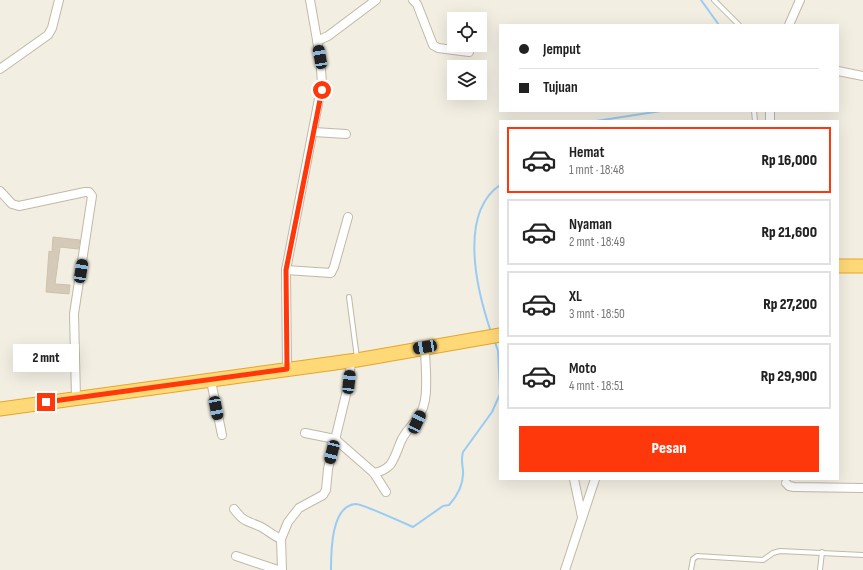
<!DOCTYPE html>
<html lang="id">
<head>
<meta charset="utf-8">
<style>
  body { margin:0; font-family:"Sofia Sans Condensed",sans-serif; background:#f6f6f6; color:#222; height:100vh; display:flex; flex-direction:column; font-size:15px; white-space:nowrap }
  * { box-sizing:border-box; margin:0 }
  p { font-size:13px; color:#767676 }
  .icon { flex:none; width:22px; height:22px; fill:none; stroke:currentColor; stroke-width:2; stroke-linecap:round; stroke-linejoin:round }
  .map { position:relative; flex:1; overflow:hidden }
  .sheet { position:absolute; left:499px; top:120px; width:340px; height:360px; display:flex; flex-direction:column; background:#fff; border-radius:0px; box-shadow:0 4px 16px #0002 }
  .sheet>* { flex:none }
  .guide { position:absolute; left:499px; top:24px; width:340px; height:88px; border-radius:0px; box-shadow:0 4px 16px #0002; display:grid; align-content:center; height:88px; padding:0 20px; background:#fff }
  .buttons { position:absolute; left:447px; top:12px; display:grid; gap:8px }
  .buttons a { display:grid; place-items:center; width:40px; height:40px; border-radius:0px; background:#fff; box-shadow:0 4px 16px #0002; font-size:20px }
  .end { position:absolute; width:18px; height:18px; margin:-9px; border:5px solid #ff380c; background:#fff; box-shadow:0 0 0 2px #fff }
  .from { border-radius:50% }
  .bubble { position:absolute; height:28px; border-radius:0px; background:#fff; box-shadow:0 4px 16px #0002; font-size:13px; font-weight:800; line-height:28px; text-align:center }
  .car { position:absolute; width:12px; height:24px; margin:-12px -6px; border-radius:5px; box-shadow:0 0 3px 1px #0007; background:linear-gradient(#222 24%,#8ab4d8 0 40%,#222 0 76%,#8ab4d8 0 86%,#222 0) }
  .guide b { display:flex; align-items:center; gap:14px; height:38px; font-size:15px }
  .guide b+b { border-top:1px solid #e0e0e0 }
  .guide i { width:10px; height:10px; background:#222 }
  ul { padding:7px 0 0; list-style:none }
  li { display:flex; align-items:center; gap:12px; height:66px; margin:0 8px 6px; padding:0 12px; border:2px solid #e0e0e0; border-radius:0px }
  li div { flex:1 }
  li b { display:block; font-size:15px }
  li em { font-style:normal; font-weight:800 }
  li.selected { border-color:#ff380c }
  li>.icon { width:36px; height:36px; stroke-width:1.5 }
  .action { display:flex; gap:8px; margin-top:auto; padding:8px 20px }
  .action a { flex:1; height:46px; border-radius:0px; background:#ff380c; color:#fff; font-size:16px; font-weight:800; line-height:46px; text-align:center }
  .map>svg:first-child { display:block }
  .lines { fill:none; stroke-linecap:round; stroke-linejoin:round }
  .stream { stroke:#99ccf4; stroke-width:2 }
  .building { fill:#d4cab7; stroke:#cfc2aa }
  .service-casing { stroke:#c1b9a7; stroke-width:6 }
  .minor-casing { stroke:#c1b9a7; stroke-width:10 }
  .trunk-casing { stroke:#e6a628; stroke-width:15 }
  .service { stroke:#fff; stroke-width:4 }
  .minor { stroke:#fff; stroke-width:8 }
  .trunk { stroke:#ffd877; stroke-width:13 }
  .route { stroke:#ff380c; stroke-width:5 }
</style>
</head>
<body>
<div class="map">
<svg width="863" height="570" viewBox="0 0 863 570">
  <rect width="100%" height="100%" fill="#f2eee2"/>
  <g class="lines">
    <g class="stream">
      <polyline points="701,0 719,25"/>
      <polyline points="707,111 717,111"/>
      <polyline points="596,121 661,111"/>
      <path d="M491,332C477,291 458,214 500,185"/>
      <polyline points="495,342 498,351 500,394"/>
      <path d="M331,570C331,552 331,505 356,504C362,504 404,523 413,527L443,506L449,505C457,496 464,483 463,470C462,463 461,459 463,452L492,412L500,394"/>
    </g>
  </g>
  <polygon class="building" points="53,237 80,240 78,249 60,247 55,284 70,285 69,294 46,292 49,251 52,252"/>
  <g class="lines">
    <g class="service-casing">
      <g id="service">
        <polyline points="714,0 739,25"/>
        <polyline points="754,111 755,121"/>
        <polyline points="349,297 357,358"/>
        <polyline points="691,570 693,559 697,556 763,560 773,553 780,551 863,555"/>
        <polyline points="820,570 822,552"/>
      </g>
    </g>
    <g class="minor-casing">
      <g id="minor">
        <polyline points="413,0 417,4 433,45 438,48 469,52"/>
        <polyline points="789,25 800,0"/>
        <polyline points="317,41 328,36 376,0"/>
        <polyline points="0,69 48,35 52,28 59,0"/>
        <polyline points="838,71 863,76"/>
        <polyline points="770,121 770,111"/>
        <polyline points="314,132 346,134"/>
        <polyline points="0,191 12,204 19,206 85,192 89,192 92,196 74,314 76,398"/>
        <polyline points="286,270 331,273 334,267 348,217"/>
        <polyline points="287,369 286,270 322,83 320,57 310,0"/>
        <polyline points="211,381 222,435"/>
        <polyline points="305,433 335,439 374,473 386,492"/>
        <path d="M374,473C380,472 386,469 390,465C396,457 398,447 402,439C410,424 422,419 425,400C428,383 425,364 425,347"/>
        <polyline points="574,479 582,517"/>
        <polyline points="786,483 789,486 794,487 863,488"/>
        <path d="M234,509C244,522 245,520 259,526C265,528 273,536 281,539"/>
        <polyline points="236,556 278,570"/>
        <polyline points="282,570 281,539 288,522 299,508 323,495 326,490 328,469 349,382 351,361"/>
        <polyline points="565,570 595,479"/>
      </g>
    </g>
    <g class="trunk-casing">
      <g id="trunk">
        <polyline points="838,266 863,266"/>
        <polyline points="0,409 357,360 500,335"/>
      </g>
    </g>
    <use href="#service" class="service"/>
    <use href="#minor" class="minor"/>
    <use href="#trunk" class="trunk"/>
  </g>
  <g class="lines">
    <polyline class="route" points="46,402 287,369 286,270 322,90"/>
  </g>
</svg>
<div class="buttons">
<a><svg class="icon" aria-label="locate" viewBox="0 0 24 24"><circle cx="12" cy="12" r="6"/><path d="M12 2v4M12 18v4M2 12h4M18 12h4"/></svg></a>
<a><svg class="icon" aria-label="layers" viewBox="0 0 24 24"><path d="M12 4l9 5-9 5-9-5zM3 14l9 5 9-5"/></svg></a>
</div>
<i class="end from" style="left:322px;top:90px"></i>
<i class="end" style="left:46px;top:402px"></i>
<div class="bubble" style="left:13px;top:344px;width:66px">2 mnt</div>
<i class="car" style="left:320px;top:57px;rotate:350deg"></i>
<i class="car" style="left:81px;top:271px;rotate:9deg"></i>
<i class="car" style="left:425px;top:347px;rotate:260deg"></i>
<i class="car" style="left:349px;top:382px;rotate:6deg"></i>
<i class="car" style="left:216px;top:408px;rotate:169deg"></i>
<i class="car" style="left:417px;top:422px;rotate:25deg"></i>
<i class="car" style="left:332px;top:452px;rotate:194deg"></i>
<div class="guide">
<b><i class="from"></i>Jemput</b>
<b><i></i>Tujuan</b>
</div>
<section class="sheet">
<ul>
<li class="selected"><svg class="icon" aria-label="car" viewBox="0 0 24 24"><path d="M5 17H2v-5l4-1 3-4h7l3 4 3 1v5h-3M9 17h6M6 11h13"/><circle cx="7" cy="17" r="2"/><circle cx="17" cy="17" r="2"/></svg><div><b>Hemat</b><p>1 mnt · 18:48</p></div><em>Rp 16,000</em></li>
<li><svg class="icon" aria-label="car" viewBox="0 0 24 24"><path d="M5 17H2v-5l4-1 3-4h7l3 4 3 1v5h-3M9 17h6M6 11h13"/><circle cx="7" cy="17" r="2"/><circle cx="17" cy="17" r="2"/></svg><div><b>Nyaman</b><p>2 mnt · 18:49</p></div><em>Rp 21,600</em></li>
<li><svg class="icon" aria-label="car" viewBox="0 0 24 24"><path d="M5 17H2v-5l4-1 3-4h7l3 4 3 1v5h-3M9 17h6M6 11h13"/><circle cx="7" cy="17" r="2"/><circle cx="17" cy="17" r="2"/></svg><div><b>XL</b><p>3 mnt · 18:50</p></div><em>Rp 27,200</em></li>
<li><svg class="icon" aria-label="car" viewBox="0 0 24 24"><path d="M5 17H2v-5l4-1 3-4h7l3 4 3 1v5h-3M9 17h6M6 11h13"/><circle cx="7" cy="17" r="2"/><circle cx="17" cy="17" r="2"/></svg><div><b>Moto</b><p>4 mnt · 18:51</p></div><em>Rp 29,900</em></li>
</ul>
<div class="action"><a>Pesan</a></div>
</section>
</div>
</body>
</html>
